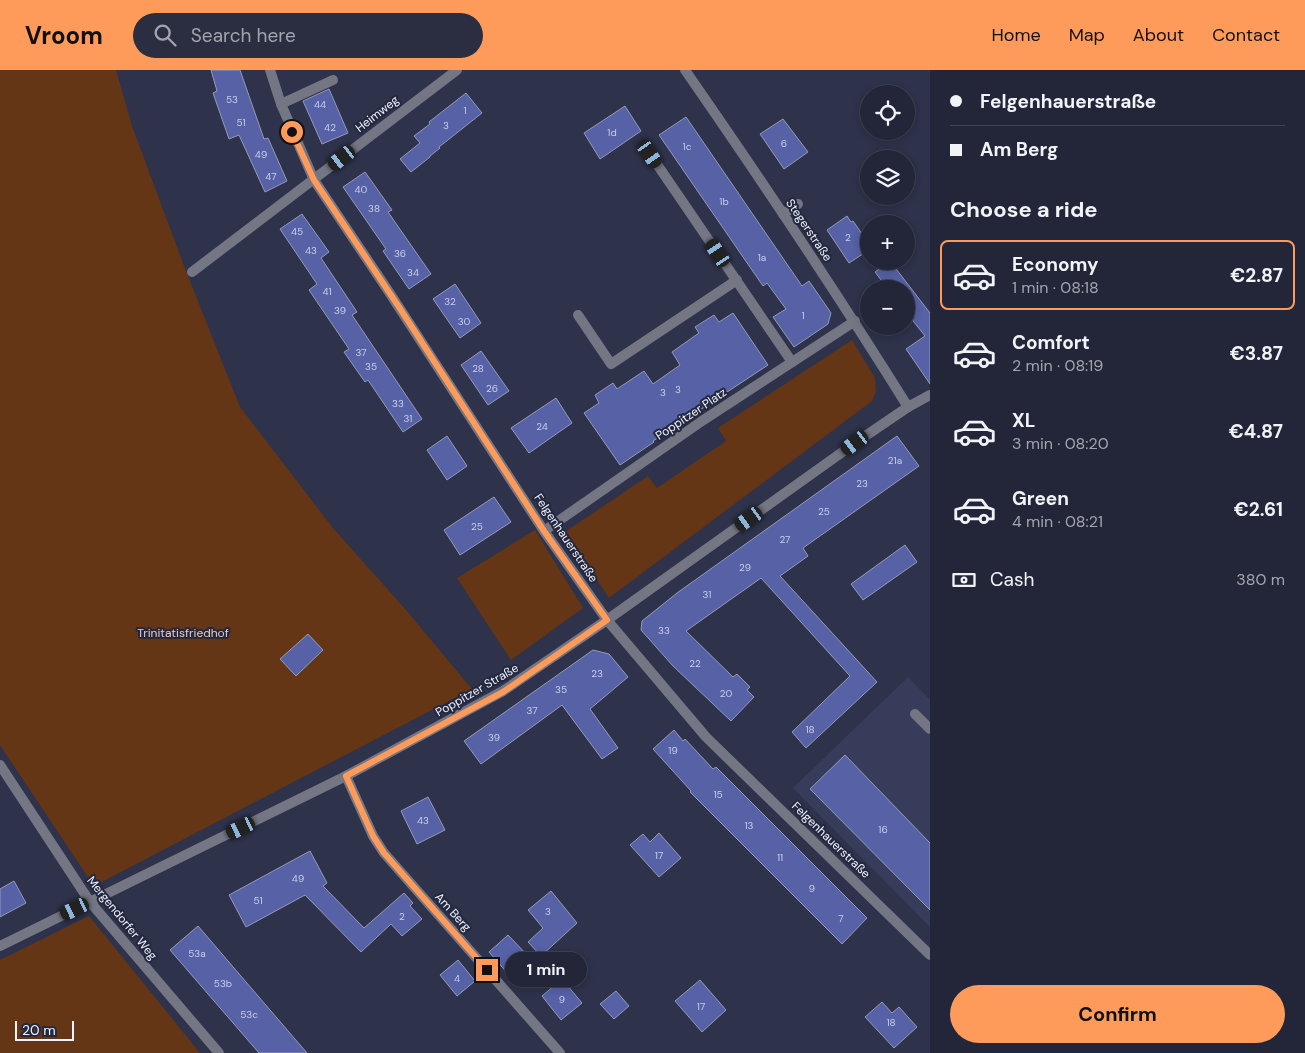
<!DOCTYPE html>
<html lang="en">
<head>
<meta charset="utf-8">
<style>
  body { margin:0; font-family:"DM Sans",sans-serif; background:#2a2e40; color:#f1f3f6; height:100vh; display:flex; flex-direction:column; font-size:19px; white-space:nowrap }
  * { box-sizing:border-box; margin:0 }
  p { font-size:16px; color:#a2a5ae }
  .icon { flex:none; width:28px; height:28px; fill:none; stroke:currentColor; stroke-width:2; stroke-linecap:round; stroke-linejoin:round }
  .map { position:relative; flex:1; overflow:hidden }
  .panel { display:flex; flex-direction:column; background:#222638; width:375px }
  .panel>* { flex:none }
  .guide { display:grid; align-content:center; height:110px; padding:0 20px; background:#222638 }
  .buttons { position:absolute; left:860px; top:15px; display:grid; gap:10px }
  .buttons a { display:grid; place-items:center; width:55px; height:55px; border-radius:50%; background:#222638; box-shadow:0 2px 8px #0003,0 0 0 1px #3f4353; font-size:25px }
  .scale { position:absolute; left:15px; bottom:12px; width:59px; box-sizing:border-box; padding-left:5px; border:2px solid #eff2ff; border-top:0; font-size:14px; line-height:18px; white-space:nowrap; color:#eff2ff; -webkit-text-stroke:4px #24283f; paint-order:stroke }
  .end { position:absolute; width:22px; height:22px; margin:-11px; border:6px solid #ff9b5a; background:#111; box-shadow:0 0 0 2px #111 }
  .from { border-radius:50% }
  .bubble { position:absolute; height:35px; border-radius:18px; background:#222638; box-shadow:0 2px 8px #0003,0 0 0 1px #3f4353; font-size:16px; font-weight:700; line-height:35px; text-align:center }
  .car { position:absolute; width:15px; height:30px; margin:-15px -8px; border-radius:6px; box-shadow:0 0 4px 1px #0007; background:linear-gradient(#222 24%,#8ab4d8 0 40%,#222 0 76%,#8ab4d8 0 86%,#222 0) }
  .guide b { display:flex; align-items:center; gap:18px; height:48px; font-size:19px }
  .guide b+b { border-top:1px solid #3f4353 }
  .guide i { width:12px; height:12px; background:#f1f3f6 }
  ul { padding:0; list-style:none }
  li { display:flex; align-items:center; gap:15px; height:70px; margin:0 10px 8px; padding:0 10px; border:2px solid transparent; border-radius:8px }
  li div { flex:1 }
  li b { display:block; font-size:19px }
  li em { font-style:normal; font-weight:700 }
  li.selected { border-color:#ff9b5a }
  li>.icon { width:45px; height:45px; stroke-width:1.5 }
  h2 { padding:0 20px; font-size:22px; line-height:60px }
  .pay { display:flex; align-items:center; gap:12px; height:55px; padding:0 20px; font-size:19px }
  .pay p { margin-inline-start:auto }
  .button { display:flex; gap:10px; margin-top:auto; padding:10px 20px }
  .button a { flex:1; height:58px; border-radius:30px; background:#ff9b5a; color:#111; font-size:20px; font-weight:700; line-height:58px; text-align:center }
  header { display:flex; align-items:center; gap:30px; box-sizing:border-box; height:70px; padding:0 25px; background:#ff9b5a; color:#111 }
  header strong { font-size:24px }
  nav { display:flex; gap:28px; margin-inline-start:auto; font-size:18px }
  .search { width:350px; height:45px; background:#2a2e40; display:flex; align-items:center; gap:12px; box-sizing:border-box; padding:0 18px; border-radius:28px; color:#a2a5ae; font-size:19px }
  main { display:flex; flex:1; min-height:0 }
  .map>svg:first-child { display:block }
  .built { fill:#363c5a }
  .green { fill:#653615 }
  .building { fill:#5661a6; stroke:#949bb8 }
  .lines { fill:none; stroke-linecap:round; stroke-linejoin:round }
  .lane { stroke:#747683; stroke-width:10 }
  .street { stroke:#747683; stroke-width:10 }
  .route { stroke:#ff9b5a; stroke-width:6 }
  .labels { text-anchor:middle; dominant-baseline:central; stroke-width:4; stroke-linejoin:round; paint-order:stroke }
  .number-label { font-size:10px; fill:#c9cee9 }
  .street-label { font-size:12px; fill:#eff2ff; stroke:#24283f }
  .park-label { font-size:12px; fill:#f4ccb4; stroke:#24283f }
</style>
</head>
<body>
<header>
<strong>Vroom</strong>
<div class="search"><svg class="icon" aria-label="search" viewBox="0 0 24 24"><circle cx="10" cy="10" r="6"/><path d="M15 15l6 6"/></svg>Search here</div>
<nav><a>Home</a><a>Map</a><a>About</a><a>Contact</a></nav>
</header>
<main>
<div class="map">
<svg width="930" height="983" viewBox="0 0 930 983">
  <rect width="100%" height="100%" fill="#2e324a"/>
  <polygon class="built" points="908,607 930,630 930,857 793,718"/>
  <g class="green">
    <polygon points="0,0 116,0 132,56 184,196 240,337 333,458 406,540 472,619 94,816 0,675"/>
    <polygon points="852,270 875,308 876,321 872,331 609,528 565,462 648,406 657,418 726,371 718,358"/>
    <polygon points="535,460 583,538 511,590 457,508"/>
    <polygon points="89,846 200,983 0,983 0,890"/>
  </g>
  <g class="building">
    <polygon points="211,0 240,0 264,69 268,68 287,111 265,122 239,65 229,69 213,23 217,21"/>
    <polygon points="329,19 348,63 322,74 303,31"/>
    <polygon points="466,23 482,43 439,77 440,78 430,86 430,87 411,102 400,89 420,73 414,66 430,54 429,52"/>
    <polygon points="625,36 641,61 600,89 584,63"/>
    <polygon points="686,47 802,216 809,211 831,243 828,254 794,277 773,247 786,239 767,213 763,216 659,65"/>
    <polygon points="783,49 808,82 784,99 760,64"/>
    <polygon points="365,102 392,140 388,142 431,204 409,219 383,181 386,179 343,117"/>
    <polygon points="302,144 329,182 321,188 357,242 352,245 422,349 403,362 368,310 365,312 344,282 349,279 309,220 317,214 280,159"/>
    <polygon points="847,146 851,152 853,151 869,174 869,180 849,193 827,160"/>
    <polygon points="890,191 930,243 930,314 906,279 925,266 906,242 906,219 888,219 875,202"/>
    <polygon points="455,214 481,253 460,268 433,229"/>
    <polygon points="733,243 768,295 653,371 654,372 620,395 584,343 599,333 595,325 613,313 617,319 644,301 653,314 680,295 672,282 699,263 695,257 714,245 719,252"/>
    <polygon points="481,281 509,321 488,335 461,295"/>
    <polygon points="556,328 572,353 529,383 511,358"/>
    <polygon points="447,366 467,396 447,410 427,380"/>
    <polygon points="897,366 919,396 803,478 808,486 780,506 877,612 806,678 792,662 850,606 761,508 686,561 733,607 737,604 750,617 747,620 754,627 731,651 673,596 641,560 642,551 677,523"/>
    <polygon points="494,427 511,452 460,485 444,460"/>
    <polygon points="905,475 917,492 863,530 851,514"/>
    <polygon points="308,564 323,580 296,606 280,589"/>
    <polygon points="593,580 609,584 628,607 590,639 618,678 602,689 562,635 481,694 464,671"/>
    <polygon points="674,660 683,671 685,669 713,699 716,697 867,848 842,874 690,722 691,721 653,679"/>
    <polygon points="845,685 930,773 930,840 810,719"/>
    <polygon points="428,727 445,760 417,774 401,741"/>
    <polygon points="659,763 681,788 659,807 630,775 643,764 650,772"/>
    <polygon points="310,781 327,813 323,816 364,858 404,823 413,833 410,836 422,849 402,866 391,854 361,882 305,825 246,857 229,825"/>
    <polygon points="14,811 26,833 0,847 0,819"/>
    <polygon points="551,821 577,853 541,886 528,872 543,858 528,840"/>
    <polygon points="198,856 240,905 307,983 259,983 170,880"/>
    <polygon points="508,865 529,887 509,905 489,882"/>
    <polygon points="458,890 475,911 457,926 440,905"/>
    <polygon points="562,909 582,933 561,950 542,926"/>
    <polygon points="700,910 726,940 702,962 675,931"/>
    <polygon points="616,921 629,936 614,949 600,934"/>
    <polygon points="882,932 892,943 899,937 917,957 894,978 865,947"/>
  </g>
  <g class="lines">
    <g class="lane">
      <polyline points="281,34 333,10"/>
      <polyline points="650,84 792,292"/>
      <polyline points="783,144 798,134"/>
      <polyline points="192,202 457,0"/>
      <polyline points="578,245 611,294 737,210"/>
      <polyline points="915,644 930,659"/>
      <polyline points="346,706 373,766 384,783 560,983"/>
    </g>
    <g class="street">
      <polyline points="270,0 281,34 314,110 389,222 544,461 607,550 706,667 930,885"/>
      <path d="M685,0C762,111 837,223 908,337"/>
      <polyline points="544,461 702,351 855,251"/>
      <polyline points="0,695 90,832 219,983"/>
      <polyline points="0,876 346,706 503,621 607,550 855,373 908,337 930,325"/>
    </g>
  </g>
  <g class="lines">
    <polyline class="route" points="292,62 314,110 399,237 544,461 607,550 503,622 346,706 373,766 384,783 487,900"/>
  </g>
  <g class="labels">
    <g class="number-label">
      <text x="232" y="29">53</text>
      <text x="320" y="34">44</text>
      <text x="465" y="40">1</text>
      <text x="241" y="52">51</text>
      <text x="446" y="55">3</text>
      <text x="330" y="57">42</text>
      <text x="612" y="62">1d</text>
      <text x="784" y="73">6</text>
      <text x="687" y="76">1c</text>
      <text x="261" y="84">49</text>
      <text x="271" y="106">47</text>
      <text x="361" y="119">40</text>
      <text x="724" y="131">1b</text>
      <text x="374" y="138">38</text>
      <text x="297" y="161">45</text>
      <text x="848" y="167">2</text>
      <text x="311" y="180">43</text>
      <text x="400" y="183">36</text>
      <text x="762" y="187">1a</text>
      <text x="413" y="202">34</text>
      <text x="327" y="221">41</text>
      <text x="450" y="231">32</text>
      <text x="340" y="240">39</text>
      <text x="803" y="245">1</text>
      <text x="464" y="251">30</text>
      <text x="361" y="282">37</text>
      <text x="371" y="296">35</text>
      <text x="478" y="298">28</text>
      <text x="492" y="318">26</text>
      <text x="678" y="319">3</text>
      <text x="663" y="322">3</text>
      <text x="398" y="333">33</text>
      <text x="408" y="348">31</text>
      <text x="542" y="356">24</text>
      <text x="895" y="390">21a</text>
      <text x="862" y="413">23</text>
      <text x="824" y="441">25</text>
      <text x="477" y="456">25</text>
      <text x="785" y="469">27</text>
      <text x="745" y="497">29</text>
      <text x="707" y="524">31</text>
      <text x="664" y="560">33</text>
      <text x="695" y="593">22</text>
      <text x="597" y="603">23</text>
      <text x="561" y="619">35</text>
      <text x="726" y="623">20</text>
      <text x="532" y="640">37</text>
      <text x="810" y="659">18</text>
      <text x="494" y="667">39</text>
      <text x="673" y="680">19</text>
      <text x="718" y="724">15</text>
      <text x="423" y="750">43</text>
      <text x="749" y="755">13</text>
      <text x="883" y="759">16</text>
      <text x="659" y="785">17</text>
      <text x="780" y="787">11</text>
      <text x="298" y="808">49</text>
      <text x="812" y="818">9</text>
      <text x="258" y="830">51</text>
      <text x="548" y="841">3</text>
      <text x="402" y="846">2</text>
      <text x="841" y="848">7</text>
      <text x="197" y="883">53a</text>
      <text x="457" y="908">4</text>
      <text x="223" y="913">53b</text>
      <text x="562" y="929">9</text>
      <text x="701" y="936">17</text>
      <text x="249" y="944">53c</text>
      <text x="891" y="952">18</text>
    </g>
    <g class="street-label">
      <text transform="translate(377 44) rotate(-38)">Heimweg</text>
      <text transform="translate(809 160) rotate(56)">Stegerstraße</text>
      <text transform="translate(691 344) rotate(-34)">Poppitzer Platz</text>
      <text transform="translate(566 468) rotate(56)">Felgenhauerstraße</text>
      <text transform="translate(477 620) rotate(-30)">Poppitzer Straße</text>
      <text transform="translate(831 770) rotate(44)">Felgenhauerstraße</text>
      <text transform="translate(453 842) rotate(48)">Am Berg</text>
      <text transform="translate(122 848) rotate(51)">Mergendorfer Weg</text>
    </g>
    <g class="park-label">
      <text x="183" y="563">Trinitatisfriedhof</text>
    </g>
  </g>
</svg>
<div class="buttons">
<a><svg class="icon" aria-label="locate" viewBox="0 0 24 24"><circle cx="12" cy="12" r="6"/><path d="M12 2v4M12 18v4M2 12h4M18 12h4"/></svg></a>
<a><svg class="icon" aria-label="layers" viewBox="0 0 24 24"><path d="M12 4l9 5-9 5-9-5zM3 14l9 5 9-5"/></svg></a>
<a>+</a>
<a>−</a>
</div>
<div class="scale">20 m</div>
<i class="end from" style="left:292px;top:62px"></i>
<i class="end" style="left:487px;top:900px"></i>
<div class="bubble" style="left:505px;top:882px;width:82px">1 min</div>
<i class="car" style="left:650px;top:84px;rotate:145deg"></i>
<i class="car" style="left:342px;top:88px;rotate:232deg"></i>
<i class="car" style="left:718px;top:183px;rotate:326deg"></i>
<i class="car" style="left:855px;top:373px;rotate:234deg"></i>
<i class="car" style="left:749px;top:449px;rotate:235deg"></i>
<i class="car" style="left:241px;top:758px;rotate:244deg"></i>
<i class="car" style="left:75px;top:839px;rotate:244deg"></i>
</div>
<section class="panel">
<div class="guide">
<b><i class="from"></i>Felgenhauerstraße</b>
<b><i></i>Am Berg</b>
</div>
<h2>Choose a ride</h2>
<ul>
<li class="selected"><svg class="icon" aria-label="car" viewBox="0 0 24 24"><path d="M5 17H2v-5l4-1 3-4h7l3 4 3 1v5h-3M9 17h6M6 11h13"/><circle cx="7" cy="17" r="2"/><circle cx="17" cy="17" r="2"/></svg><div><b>Economy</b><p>1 min · 08:18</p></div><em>€2.87</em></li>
<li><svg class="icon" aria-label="car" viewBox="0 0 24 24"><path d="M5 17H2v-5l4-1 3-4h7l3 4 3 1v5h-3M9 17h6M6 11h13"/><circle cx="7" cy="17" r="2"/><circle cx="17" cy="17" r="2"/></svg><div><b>Comfort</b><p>2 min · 08:19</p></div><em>€3.87</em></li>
<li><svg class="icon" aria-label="car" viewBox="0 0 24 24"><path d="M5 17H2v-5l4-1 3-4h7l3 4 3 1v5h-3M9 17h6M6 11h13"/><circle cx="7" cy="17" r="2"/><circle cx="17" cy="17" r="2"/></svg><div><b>XL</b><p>3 min · 08:20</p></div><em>€4.87</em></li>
<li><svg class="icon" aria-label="car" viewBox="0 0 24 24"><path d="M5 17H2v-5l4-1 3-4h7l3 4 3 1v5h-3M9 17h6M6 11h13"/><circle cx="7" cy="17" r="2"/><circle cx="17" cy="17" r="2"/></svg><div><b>Green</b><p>4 min · 08:21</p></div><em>€2.61</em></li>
</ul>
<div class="pay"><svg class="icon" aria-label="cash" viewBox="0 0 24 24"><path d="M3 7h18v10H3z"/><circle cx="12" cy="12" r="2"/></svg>Cash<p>380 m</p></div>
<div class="button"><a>Confirm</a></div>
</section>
</main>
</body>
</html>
